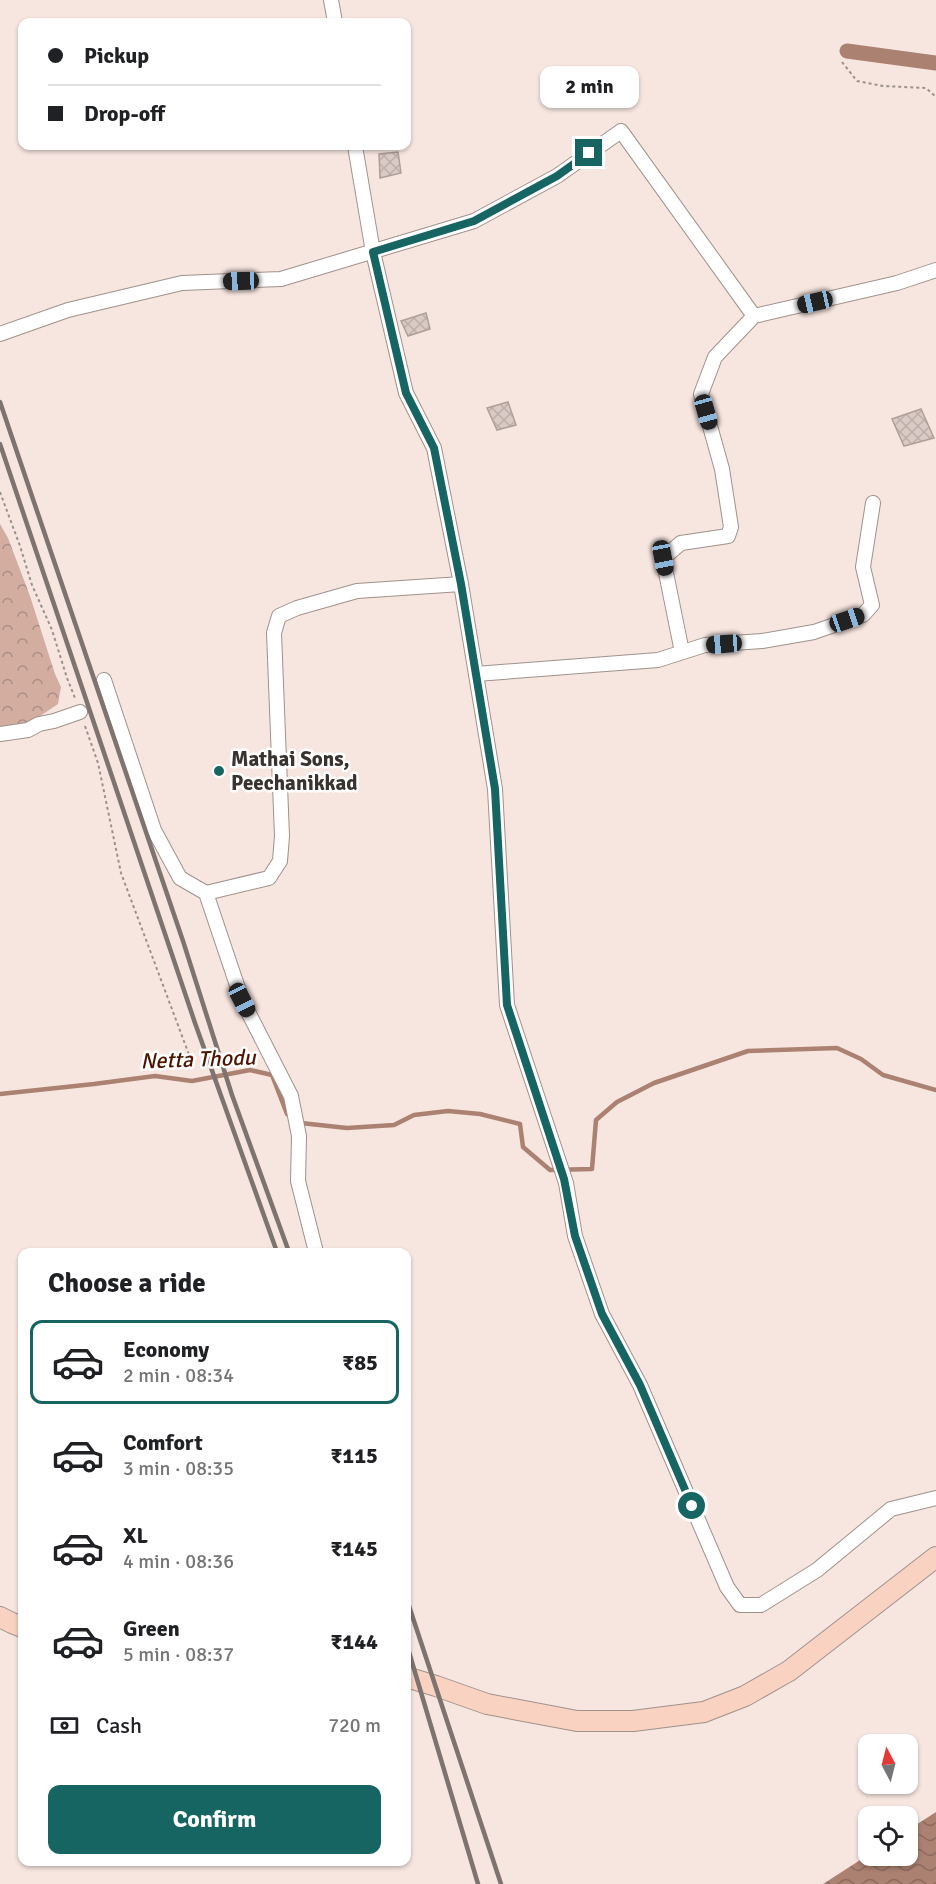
<!DOCTYPE html>
<html lang="en">
<head>
<meta charset="utf-8">
<style>
  body { margin:0; font-family:Signika,sans-serif; background:#f2f2f2; color:#202124; height:100vh; display:flex; flex-direction:column; font-size:22px; white-space:nowrap }
  * { box-sizing:border-box; margin:0 }
  p { font-size:20px; color:#757577 }
  .icon { flex:none; width:33px; height:33px; fill:none; stroke:currentColor; stroke-width:2; stroke-linecap:round; stroke-linejoin:round }
  .map { position:relative; flex:1; overflow:hidden }
  .side { position:absolute; left:18px; top:1248px; width:393px; height:618px; display:flex; flex-direction:column; background:#fff; border-radius:12px; box-shadow:0 2px 4px #0004 }
  .side>* { flex:none }
  .banner { position:absolute; left:18px; top:18px; width:393px; height:132px; border-radius:12px; box-shadow:0 2px 4px #0004; display:grid; align-content:center; height:132px; padding:0 30px; background:#fff }
  .needle { width:39px; rotate:353deg }
  .fabs { position:absolute; left:858px; top:1734px; display:grid; gap:12px }
  .fabs a { display:grid; place-items:center; width:60px; height:60px; border-radius:12px; background:#fff; box-shadow:0 2px 4px #0004; font-size:30px }
  .end { position:absolute; width:27px; height:27px; margin:-14px; border:8px solid #176562; background:#fff; box-shadow:0 0 0 3px #fff }
  .from { border-radius:50% }
  .bubble { position:absolute; height:42px; border-radius:12px; background:#fff; box-shadow:0 2px 4px #0004; font-size:20px; font-weight:700; line-height:42px; text-align:center }
  .car { position:absolute; width:18px; height:36px; margin:-18px -9px; border-radius:8px; box-shadow:0 0 4px 2px #0007; background:linear-gradient(#222 24%,#8ab4d8 0 40%,#222 0 76%,#8ab4d8 0 86%,#222 0) }
  .banner b { display:flex; align-items:center; gap:21px; height:57px; font-size:22px }
  .banner b+b { border-top:2px solid #e0e0e0 }
  .banner i { width:15px; height:15px; background:#202124 }
  ul { padding:0; list-style:none }
  li { display:flex; align-items:center; gap:18px; height:84px; margin:0 12px 9px; padding:0 18px; border:3px solid transparent; border-radius:12px }
  li div { flex:1 }
  li b { display:block; font-size:22px }
  li em { font-style:normal; font-weight:700 }
  li.selected { border-color:#176562 }
  li>.icon { width:54px; height:54px; stroke-width:1.5 }
  h2 { padding:0 30px; font-size:27px; line-height:72px }
  .pay { display:flex; align-items:center; gap:15px; height:66px; padding:0 30px; font-size:22px }
  .pay p { margin-inline-start:auto }
  .button { display:flex; gap:12px; margin-top:auto; padding:12px 30px }
  .button a { flex:1; height:69px; border-radius:12px; background:#176562; color:#fff; font-size:24px; font-weight:700; line-height:69px; text-align:center }
  .map>svg:first-child { display:block }
  .park { fill:url(#park-crowns) }
  .water { fill:url(#water-waves) }
  .lines { fill:none; stroke-linecap:round; stroke-linejoin:round }
  .stream { stroke:#ab8171; stroke-width:4.5 }
  .canal { stroke:#ab8171; stroke-width:15 }
  .building { fill:url(#building-cross-hatch); stroke:#ae9f99; stroke-width:1.5 }
  .street-casing { stroke:#a0918b; stroke-width:16 }
  .secondary-casing { stroke:#a0918b; stroke-width:22 }
  .path { stroke:#9b908b; stroke-width:2; stroke-dasharray:3 3; stroke-linecap:butt }
  .street { stroke:#fff; stroke-width:14 }
  .secondary { stroke:#f9d2c1; stroke-width:20 }
  .rail { stroke:#7d736f; stroke-width:4.5 }
  .route { stroke:#176562; stroke-width:8 }
  .poi-dot { fill:#176562; stroke:#fff; stroke-width:2 }
  .labels { text-anchor:middle; dominant-baseline:central; stroke-width:5; stroke-linejoin:round; paint-order:stroke }
  .poi-label { font-size:21px; font-weight:bold; fill:#393330; stroke:#fff; text-anchor:start }
  .water-label { font-size:22px; font-style:italic; fill:#4b1600; stroke:#fff }
</style>
</head>
<body>
<div class="map">
<svg width="936" height="1884" viewBox="0 0 936 1884">
  <defs>
    <pattern id="park-crowns" width="20" height="18" patternUnits="userSpaceOnUse" patternTransform="scale(1.5)"><rect width="20" height="18" fill="#d2ada0"/><path d="M2 6a3 3 0 1 1 6 0M12 15a3 3 0 1 1 6 0" fill="none" stroke="#ab8d83"/></pattern>
    <pattern id="water-waves" width="16" height="10" patternUnits="userSpaceOnUse" patternTransform="scale(1.5)"><rect width="16" height="10" fill="#ab8171"/><path d="M0 5q4-4 8 0t8 0" fill="none" stroke="#8c6a5d"/></pattern>
    <pattern id="building-cross-hatch" width="8" height="8" patternUnits="userSpaceOnUse" patternTransform="scale(1.5)"><rect width="8" height="8" fill="#dacac4"/><path d="M0 0l8 8M0 8l8-8" fill="none" stroke="#bcaea9"/></pattern>
  </defs>
  <rect width="100%" height="100%" fill="#f7e6e0"/>
  <polygon class="park" points="0,524 8,538 30,596 55,674 61,687 58,704 24,727 0,729"/>
  <polygon class="water" points="936,1812 936,1884 823,1884 868,1855 908,1856 908,1830"/>
  <g class="lines">
    <g class="stream">
      <polyline points="0,1094 94,1084 155,1076 192,1081 250,1070 272,1075 287,1114 291,1117"/>
      <polyline points="301,1123 347,1128 394,1125 414,1115 448,1111 480,1114 520,1124 523,1147 550,1170 592,1169 596,1120 617,1102 654,1083 748,1051 837,1048 861,1059 883,1075 936,1090"/>
    </g>
    <polyline class="canal" points="847,51 936,63"/>
  </g>
  <g class="building">
    <polygon points="398,152 401,173 380,178 379,154"/>
    <polygon points="426,313 430,329 408,336 401,321"/>
    <polygon points="508,402 516,425 497,430 487,408"/>
    <polygon points="921,409 934,438 904,446 892,419"/>
  </g>
  <g class="lines">
    <g class="street-casing">
      <g id="street">
        <polyline points="331,0 335,22"/>
        <polyline points="355,146 373,252 406,393 434,448 461,584 495,789 507,1005 566,1183 575,1236 602,1314 640,1385 727,1587 740,1605 761,1605 817,1570 891,1509 936,1498"/>
        <polyline points="0,334 68,310 182,283 281,279 474,221 557,176 621,131 754,316"/>
        <polyline points="682,652 663,558 681,543 728,536 731,527 722,469 701,394 715,357 754,316 897,283 936,270"/>
        <polyline points="476,674 658,660 705,645 762,641 814,632 863,615 872,605 863,567 873,503"/>
        <polyline points="104,680 154,830 180,878 206,893 242,1000 291,1096 299,1136 298,1181 316,1252"/>
        <polyline points="0,734 28,730 39,724 54,721 80,712"/>
        <polyline points="206,893 269,878 280,861 282,836 274,633 279,616 297,608 357,591 461,584"/>
      </g>
    </g>
    <g class="secondary-casing">
      <g id="secondary">
        <polyline points="0,1617 12,1623 22,1627"/>
        <polyline points="406,1677 436,1686 487,1704 577,1721 633,1721 704,1712 745,1696 789,1671 936,1557"/>
      </g>
    </g>
    <g class="path">
      <polyline points="842,62 857,81 883,86 926,88 936,97"/>
      <polyline points="0,492 20,546 32,585 52,630 67,678 75,698"/>
      <polyline points="85,726 98,763 121,873 191,1060"/>
    </g>
    <use href="#street" class="street"/>
    <use href="#secondary" class="secondary"/>
    <g class="rail">
      <polyline points="0,402 183,941 232,1095 289,1252"/>
      <polyline points="0,444 195,1023 277,1252"/>
      <polyline points="406,1597 501,1884"/>
      <polyline points="406,1642 478,1884"/>
    </g>
  </g>
  <g class="lines">
    <polyline class="route" points="589,153 557,176 474,221 373,252 406,393 434,448 461,584 495,789 507,1005 564,1179 575,1236 602,1314 640,1385 692,1506"/>
  </g>
  <circle class="poi-dot" cx="219" cy="771" r="6"/>
  <g class="labels">
    <g class="poi-label">
      <text x="231" y="759">Mathai Sons,<tspan x="231" dy="24">Peechanikkad</tspan></text>
    </g>
    <g class="water-label">
      <text transform="translate(198 1059) rotate(-2)">Netta Thodu</text>
    </g>
  </g>
</svg>
<div class="fabs">
<a><svg class="needle" viewBox="-14 -14 28 28"><path d="M0-13l5 13h-10z" fill="#e53935"/><path d="M0 13l5-13h-10z" fill="#757577"/></svg></a>
<a><svg class="icon" aria-label="locate" viewBox="0 0 24 24"><circle cx="12" cy="12" r="6"/><path d="M12 2v4M12 18v4M2 12h4M18 12h4"/></svg></a>
</div>
<i class="end from" style="left:692px;top:1506px"></i>
<i class="end" style="left:589px;top:153px"></i>
<div class="bubble" style="left:540px;top:66px;width:99px">2 min</div>
<i class="car" style="left:241px;top:281px;rotate:268deg"></i>
<i class="car" style="left:815px;top:302px;rotate:257deg"></i>
<i class="car" style="left:706px;top:412px;rotate:164deg"></i>
<i class="car" style="left:663px;top:558px;rotate:169deg"></i>
<i class="car" style="left:847px;top:620px;rotate:71deg"></i>
<i class="car" style="left:724px;top:644px;rotate:266deg"></i>
<i class="car" style="left:242px;top:1000px;rotate:153deg"></i>
<div class="banner">
<b><i class="from"></i>Pickup</b>
<b><i></i>Drop-off</b>
</div>
<section class="side">
<h2>Choose a ride</h2>
<ul>
<li class="selected"><svg class="icon" aria-label="car" viewBox="0 0 24 24"><path d="M5 17H2v-5l4-1 3-4h7l3 4 3 1v5h-3M9 17h6M6 11h13"/><circle cx="7" cy="17" r="2"/><circle cx="17" cy="17" r="2"/></svg><div><b>Economy</b><p>2 min · 08:34</p></div><em>₹85</em></li>
<li><svg class="icon" aria-label="car" viewBox="0 0 24 24"><path d="M5 17H2v-5l4-1 3-4h7l3 4 3 1v5h-3M9 17h6M6 11h13"/><circle cx="7" cy="17" r="2"/><circle cx="17" cy="17" r="2"/></svg><div><b>Comfort</b><p>3 min · 08:35</p></div><em>₹115</em></li>
<li><svg class="icon" aria-label="car" viewBox="0 0 24 24"><path d="M5 17H2v-5l4-1 3-4h7l3 4 3 1v5h-3M9 17h6M6 11h13"/><circle cx="7" cy="17" r="2"/><circle cx="17" cy="17" r="2"/></svg><div><b>XL</b><p>4 min · 08:36</p></div><em>₹145</em></li>
<li><svg class="icon" aria-label="car" viewBox="0 0 24 24"><path d="M5 17H2v-5l4-1 3-4h7l3 4 3 1v5h-3M9 17h6M6 11h13"/><circle cx="7" cy="17" r="2"/><circle cx="17" cy="17" r="2"/></svg><div><b>Green</b><p>5 min · 08:37</p></div><em>₹144</em></li>
</ul>
<div class="pay"><svg class="icon" aria-label="cash" viewBox="0 0 24 24"><path d="M3 7h18v10H3z"/><circle cx="12" cy="12" r="2"/></svg>Cash<p>720 m</p></div>
<div class="button"><a>Confirm</a></div>
</section>
</div>
</body>
</html>
